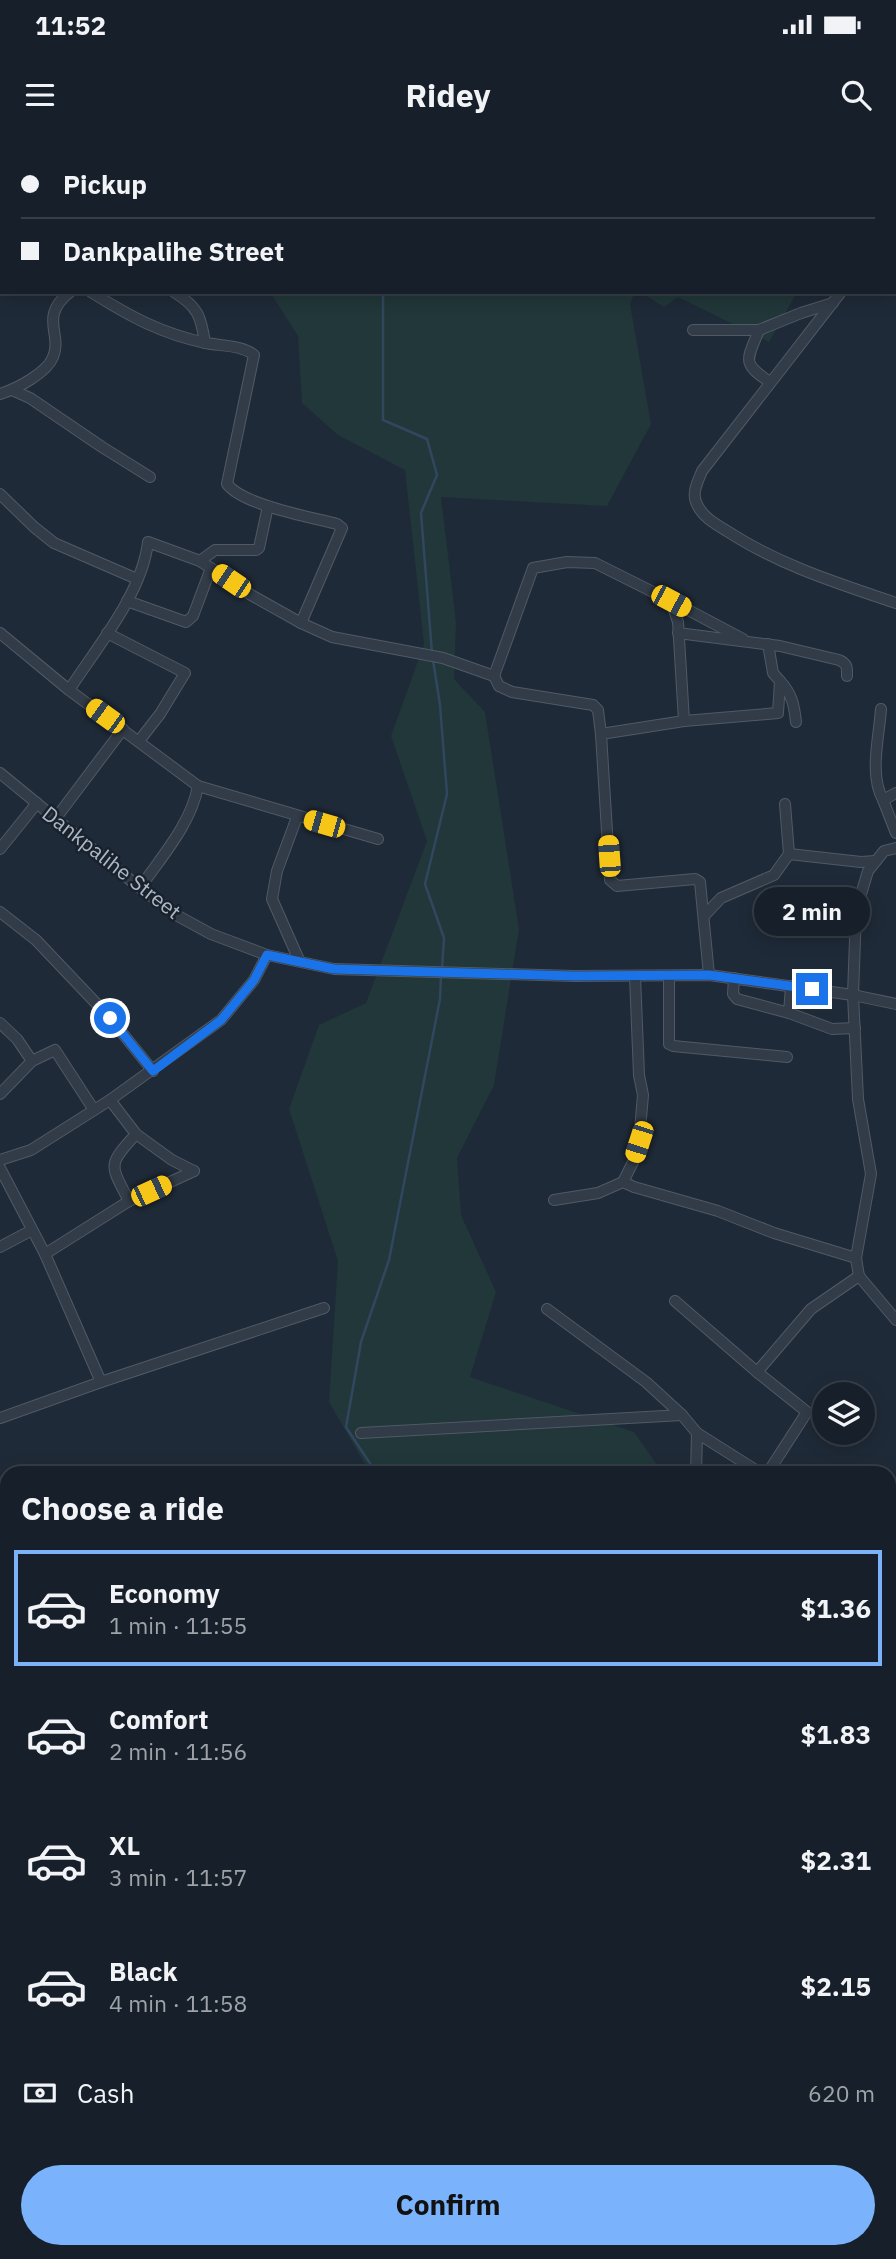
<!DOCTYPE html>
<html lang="en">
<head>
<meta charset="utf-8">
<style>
  body { margin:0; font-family:"IBM Plex Sans",sans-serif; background:#202832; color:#f1f3f6; height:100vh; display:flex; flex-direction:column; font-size:26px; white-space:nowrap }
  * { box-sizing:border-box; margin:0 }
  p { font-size:23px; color:#9ea3a8 }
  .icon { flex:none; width:38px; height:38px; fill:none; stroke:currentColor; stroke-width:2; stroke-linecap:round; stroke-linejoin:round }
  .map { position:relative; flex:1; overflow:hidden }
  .sheet { position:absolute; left:0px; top:1326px; width:896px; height:793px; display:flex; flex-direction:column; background:#17202a; border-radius:21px 21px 0 0; box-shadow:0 4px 18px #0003,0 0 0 2px #363e47 }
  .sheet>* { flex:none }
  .top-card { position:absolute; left:0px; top:0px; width:896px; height:154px; box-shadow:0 4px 18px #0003,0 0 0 2px #363e47; display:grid; align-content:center; height:154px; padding:0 21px; background:#17202a }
  .tools { position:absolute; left:812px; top:1242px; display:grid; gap:14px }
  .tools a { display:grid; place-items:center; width:63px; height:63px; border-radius:50%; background:#17202a; box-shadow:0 4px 18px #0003,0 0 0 2px #363e47; font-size:35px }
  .end { position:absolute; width:32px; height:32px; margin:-16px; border:9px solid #1a73e8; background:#fff; box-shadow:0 0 0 4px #fff }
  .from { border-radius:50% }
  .bubble { position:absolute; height:49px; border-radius:24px; background:#17202a; box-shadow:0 4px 18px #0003,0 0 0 2px #363e47; font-size:23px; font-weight:700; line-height:49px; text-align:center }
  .car { position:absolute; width:21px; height:42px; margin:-21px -10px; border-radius:9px; box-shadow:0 0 5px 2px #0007; background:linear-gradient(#f5c518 24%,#345 0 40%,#f5c518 0 76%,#345 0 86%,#f5c518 0) }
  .top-card b { display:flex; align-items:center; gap:24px; height:66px; font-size:26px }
  .top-card b+b { border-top:2px solid #363e47 }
  .top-card i { width:18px; height:18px; background:#f1f3f6 }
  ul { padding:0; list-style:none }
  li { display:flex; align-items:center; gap:21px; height:116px; margin:0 14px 10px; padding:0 7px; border:4px solid transparent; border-radius:0px }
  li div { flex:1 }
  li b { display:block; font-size:26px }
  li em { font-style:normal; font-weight:700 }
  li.on { border-color:#7ab2fc }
  li>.icon { width:63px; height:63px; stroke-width:1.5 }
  h2 { padding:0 21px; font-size:32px; line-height:84px }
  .pay { display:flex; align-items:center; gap:18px; height:77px; padding:0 21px; font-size:26px }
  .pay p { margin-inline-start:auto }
  .primary-button { display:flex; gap:14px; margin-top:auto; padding:14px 21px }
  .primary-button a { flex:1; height:80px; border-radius:42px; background:#7ab2fc; color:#111; font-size:28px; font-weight:700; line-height:80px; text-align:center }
  .status { display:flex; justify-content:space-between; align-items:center; height:49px; padding:0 35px; background:#17202a; direction:ltr }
  .status svg { height:19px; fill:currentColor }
  header { display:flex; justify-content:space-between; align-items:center; height:91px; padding:0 21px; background:#17202a; font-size:32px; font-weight:700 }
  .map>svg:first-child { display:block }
  .green { fill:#213739 }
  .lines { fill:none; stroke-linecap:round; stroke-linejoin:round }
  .stream { stroke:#314760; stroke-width:2.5 }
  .street-casing { stroke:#505a66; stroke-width:12 }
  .secondary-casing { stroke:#505a66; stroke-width:17 }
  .street { stroke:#323c48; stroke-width:10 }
  .secondary { stroke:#404b5b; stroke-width:14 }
  .route { stroke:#1a73e8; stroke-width:9 }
  .labels { text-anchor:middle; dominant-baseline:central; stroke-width:5; stroke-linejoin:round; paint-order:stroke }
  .street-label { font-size:21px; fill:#acb7c5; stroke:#18212c }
</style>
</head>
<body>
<div class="status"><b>11:52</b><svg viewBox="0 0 49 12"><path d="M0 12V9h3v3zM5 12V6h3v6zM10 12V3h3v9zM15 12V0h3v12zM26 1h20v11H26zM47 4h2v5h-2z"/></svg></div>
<header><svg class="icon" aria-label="menu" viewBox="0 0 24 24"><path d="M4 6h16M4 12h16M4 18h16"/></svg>Ridey<svg class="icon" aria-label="search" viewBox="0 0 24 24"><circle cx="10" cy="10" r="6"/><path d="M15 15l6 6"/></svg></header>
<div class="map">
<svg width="896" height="2119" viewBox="0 0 896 2119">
  <rect width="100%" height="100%" fill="#1f2a38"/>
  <g class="green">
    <polygon points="368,0 800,0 790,2 366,2"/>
    <polygon points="270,152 635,152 630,164 651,284 607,366 441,357 456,482 454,539 485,572 519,789 494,945 457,1018 461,1075 496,1152 470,1237 634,1292 663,1333 370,1333 329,1262 338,1121 289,969 319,885 366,863 427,701 391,596 424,504 405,330 338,295 302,263 298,196"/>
    <polygon points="640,152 797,152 769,202 678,157 664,167"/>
    <polygon points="889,1897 896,1903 896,1969 889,1977"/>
  </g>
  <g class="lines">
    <g class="stream">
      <polyline points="413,2 413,0"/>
      <polyline points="383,152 383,280 427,299 437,335 421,373 432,513"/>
      <polyline points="433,520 440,565 447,654 425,744 444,798 442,829"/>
      <polyline points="377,1334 346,1287 361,1202 389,1120 440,859 441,835"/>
      <polyline points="889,1937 896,1944"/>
      <polyline points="416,2119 419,2112"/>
    </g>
    <g class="street-casing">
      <g id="street">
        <polyline points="0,0 3,2"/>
        <polyline points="199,0 201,2"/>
        <polyline points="24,2 26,0"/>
        <polyline points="239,2 239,0"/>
        <polyline points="894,82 896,79"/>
        <path d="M91,152C129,176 162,194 206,203C221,206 242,205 254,215L227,344C243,365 310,377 337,384L342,388L301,483"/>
        <path d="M174,152C198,167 201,176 205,203"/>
        <path d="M841,152L702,331C698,341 692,352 696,362C701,376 715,384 727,391C779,425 837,443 896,463"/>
        <polyline points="693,190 759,190 801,173 833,163"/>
        <path d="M759,190C747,220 741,223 770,242"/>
        <polyline points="12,250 30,258 102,307 150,337"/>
        <path d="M0,254C16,249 47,233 53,217C63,194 38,177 70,152"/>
        <polyline points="0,354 34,387 54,403 137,439"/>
        <polyline points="200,421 215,410 256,410 259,408 268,366"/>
        <polyline points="127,461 186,482 193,476 211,428"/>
        <polyline points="673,462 743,499"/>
        <polyline points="0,493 69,550 198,646 378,699"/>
        <polyline points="107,493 185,533 160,574 139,601"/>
        <path d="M678,493L780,506L839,520C848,524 847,528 847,536"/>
        <polyline points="494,536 533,428 567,422 595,423 671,461 678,482 684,581 601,594"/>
        <path d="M780,541C792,554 794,564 796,582"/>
        <path d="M69,550C97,507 142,454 148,402L200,421L251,455L301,483L332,497L443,518L494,536L499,546L512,552L593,565L598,570L601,594L610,740L617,746L695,739L700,742L709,835"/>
        <path d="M881,569C879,598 869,634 883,660L896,653"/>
        <polyline points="684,581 778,573 780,541 773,533 768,504"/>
        <polyline points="0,633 140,748 178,776 211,794 267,815 334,829 574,836 709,835 853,855 896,864"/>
        <polyline points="883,660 896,693"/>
        <polyline points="785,664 789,714"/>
        <polyline points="297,677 277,731 272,759 299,820"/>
        <polyline points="56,678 123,589"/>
        <polyline points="896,708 884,711 868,731 856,771 853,855 858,959 871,1034 856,1118 859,1136 896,1180"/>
        <polyline points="0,709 37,663"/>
        <path d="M140,748C162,716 191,684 198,646"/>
        <polyline points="0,772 36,800 110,878 153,931"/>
        <polyline points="704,776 721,758 774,735 789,714 861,722 876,721"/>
        <polyline points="669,836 669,904 673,906 787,917"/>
        <polyline points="734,838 733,854 737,859 789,873 832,889 855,888"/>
        <polyline points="789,873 791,846"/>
        <polyline points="0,883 17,899 32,921"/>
        <polyline points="0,954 32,921 55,910 94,970"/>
        <path d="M110,960L136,994C107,1026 110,1024 129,1061"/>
        <polyline points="136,994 172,1020 194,1031"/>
        <polyline points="0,1020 31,1010 110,960 221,880 254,840 267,815"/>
        <polyline points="0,1028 45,1114 101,1242"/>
        <polyline points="623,1042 634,1047 718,1071 774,1093 856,1118"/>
        <polyline points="554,1060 598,1053 623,1042 634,1020 639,1002 643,955 639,935 635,836"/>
        <polyline points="0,1107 32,1090"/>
        <polyline points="45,1114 129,1061 194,1031"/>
        <polyline points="675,1161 757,1232 807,1272 767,1334"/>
        <polyline points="547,1169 646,1242 682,1275"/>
        <polyline points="757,1232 811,1169 859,1136"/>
        <polyline points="0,1278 101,1242 324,1168"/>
        <polyline points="361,1293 682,1275 697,1293 696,1334"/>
        <polyline points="697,1293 762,1334"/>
        <polyline points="889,1359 896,1365"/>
        <polyline points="0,1372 7,1384"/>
        <polyline points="889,1505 896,1499"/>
        <polyline points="0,1519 7,1531"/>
        <polyline points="0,1555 7,1550"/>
        <polyline points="889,1617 896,1605"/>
        <polyline points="0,1657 7,1654"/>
        <polyline points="889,1664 896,1668"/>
        <polyline points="889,1777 896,1783"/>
        <polyline points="0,1886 7,1895"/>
        <polyline points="889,2000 896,1992"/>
        <polyline points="889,2017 896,2023"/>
        <polyline points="54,2112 61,2119"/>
        <polyline points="267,2112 272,2119"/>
        <polyline points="607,2112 614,2119"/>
        <polyline points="770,2112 776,2119"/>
        <polyline points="206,2119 215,2112"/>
        <polyline points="507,2119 510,2112"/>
        <polyline points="657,2119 662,2112"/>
        <polyline points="791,2119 797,2112"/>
      </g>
    </g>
    <g class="secondary-casing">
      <g id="secondary">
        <polyline points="889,1482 896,1476"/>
        <polyline points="1,2119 11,2112"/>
      </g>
    </g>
    <use href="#street" class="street"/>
    <use href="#secondary" class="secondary"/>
  </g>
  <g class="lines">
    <polyline class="route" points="110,878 153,931 221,880 254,840 267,815 334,829 574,836 709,835 812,849"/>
  </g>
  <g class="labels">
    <g class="street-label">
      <text transform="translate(112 722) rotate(38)">Dankpalihe Street</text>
    </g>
  </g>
</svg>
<div class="tools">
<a><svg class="icon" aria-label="layers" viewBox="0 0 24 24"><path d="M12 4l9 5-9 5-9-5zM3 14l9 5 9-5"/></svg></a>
</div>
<i class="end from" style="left:110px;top:878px"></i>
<i class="end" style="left:812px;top:849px"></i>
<div class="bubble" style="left:754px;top:747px;width:116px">2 min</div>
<i class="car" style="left:231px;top:441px;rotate:304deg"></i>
<i class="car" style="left:671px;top:461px;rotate:118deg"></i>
<i class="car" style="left:105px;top:576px;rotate:306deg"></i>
<i class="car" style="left:324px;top:684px;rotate:286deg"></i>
<i class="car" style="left:609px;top:716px;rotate:356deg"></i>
<i class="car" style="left:639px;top:1002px;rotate:198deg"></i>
<i class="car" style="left:151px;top:1051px;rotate:65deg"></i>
<div class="top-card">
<b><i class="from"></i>Pickup</b>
<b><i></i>Dankpalihe Street</b>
</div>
<section class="sheet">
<h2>Choose a ride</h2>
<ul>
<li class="on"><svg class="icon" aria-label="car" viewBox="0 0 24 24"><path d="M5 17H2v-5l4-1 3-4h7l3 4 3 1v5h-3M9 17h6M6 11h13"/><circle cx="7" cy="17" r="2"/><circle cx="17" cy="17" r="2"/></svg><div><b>Economy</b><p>1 min · 11:55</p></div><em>$1.36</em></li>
<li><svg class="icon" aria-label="car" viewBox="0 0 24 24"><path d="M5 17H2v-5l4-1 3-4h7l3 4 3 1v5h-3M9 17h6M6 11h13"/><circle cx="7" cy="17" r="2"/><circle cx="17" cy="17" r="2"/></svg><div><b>Comfort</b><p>2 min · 11:56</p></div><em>$1.83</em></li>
<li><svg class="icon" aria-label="car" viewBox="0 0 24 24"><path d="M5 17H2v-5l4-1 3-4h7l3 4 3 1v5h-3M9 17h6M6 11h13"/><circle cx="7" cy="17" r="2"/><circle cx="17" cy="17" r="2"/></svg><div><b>XL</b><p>3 min · 11:57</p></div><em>$2.31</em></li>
<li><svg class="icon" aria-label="car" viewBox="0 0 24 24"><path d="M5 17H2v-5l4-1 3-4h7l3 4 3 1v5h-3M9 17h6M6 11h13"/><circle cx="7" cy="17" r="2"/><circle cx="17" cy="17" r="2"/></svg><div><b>Black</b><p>4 min · 11:58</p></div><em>$2.15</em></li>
</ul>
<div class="pay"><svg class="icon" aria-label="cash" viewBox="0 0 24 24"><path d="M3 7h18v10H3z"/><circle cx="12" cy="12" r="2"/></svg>Cash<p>620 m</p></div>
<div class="primary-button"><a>Confirm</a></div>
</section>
</div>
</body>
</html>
